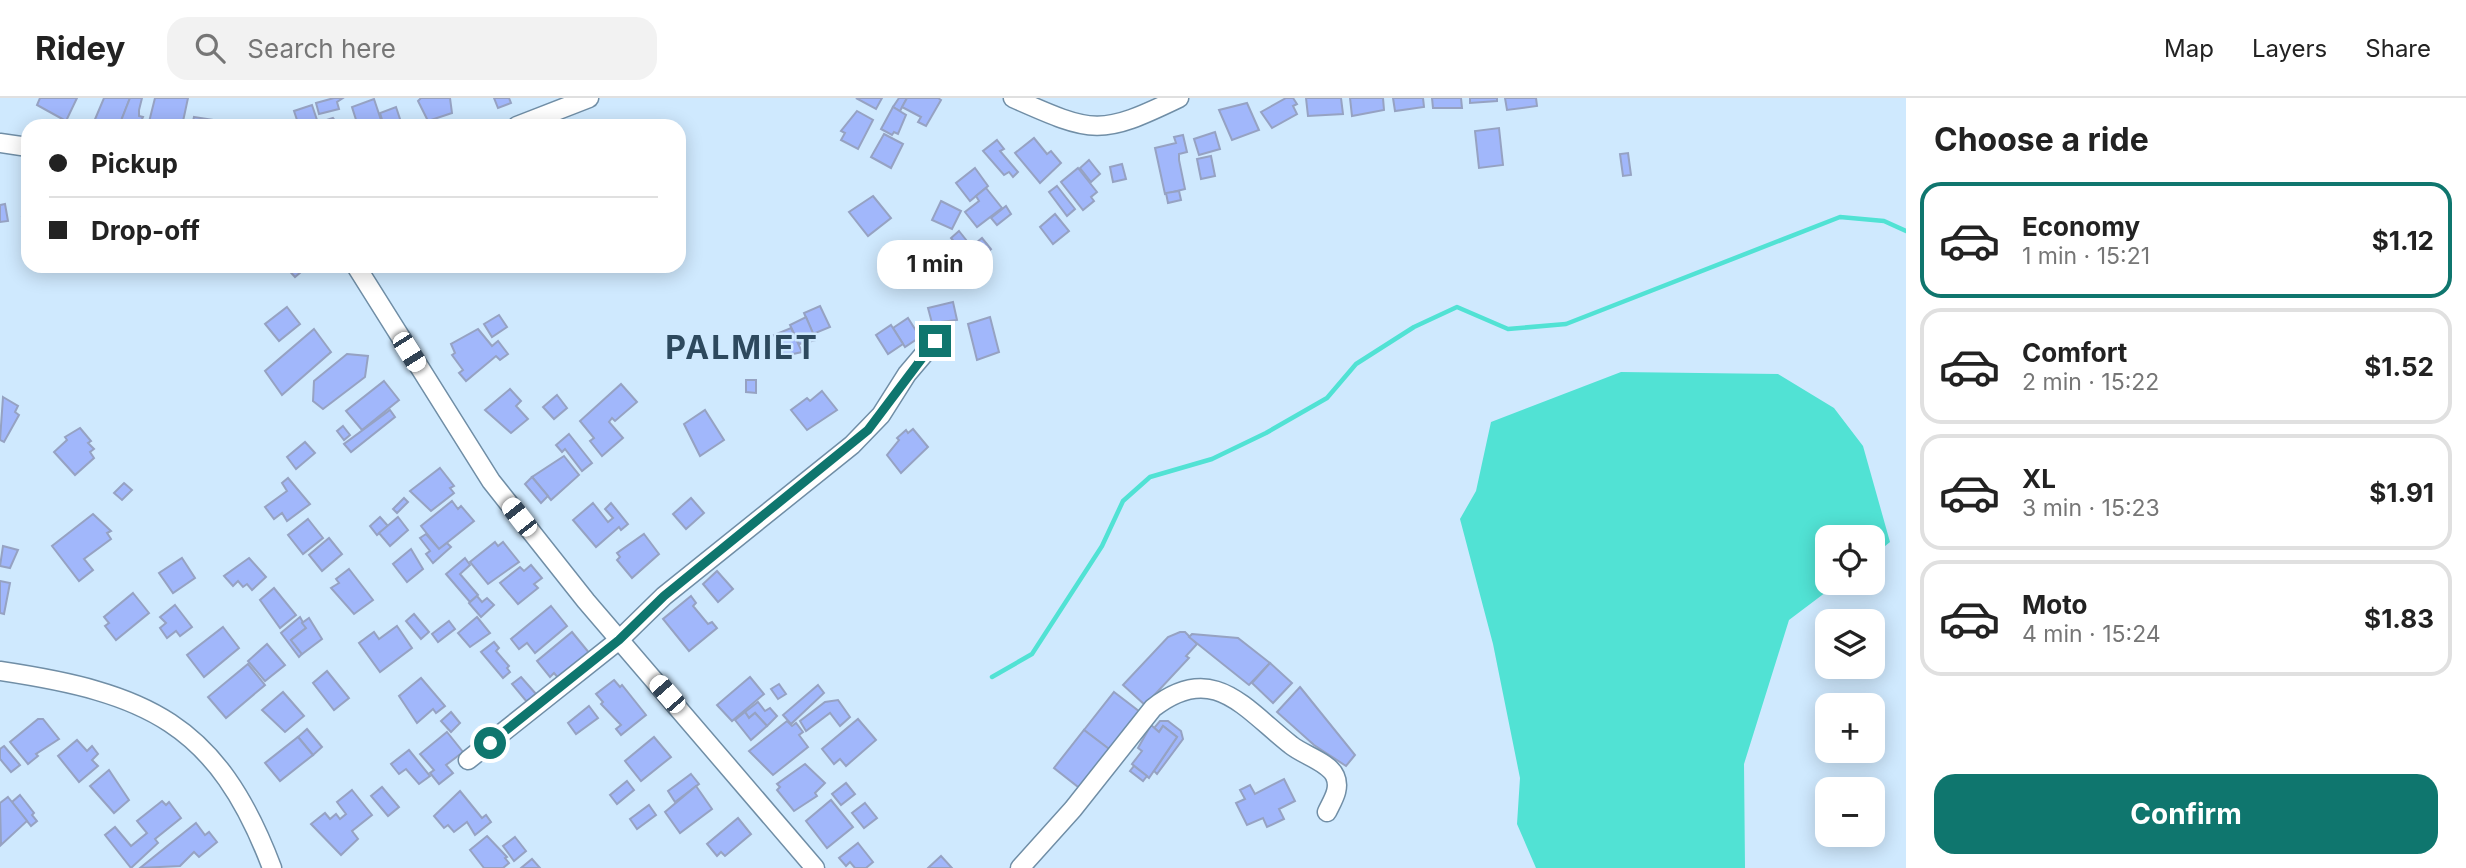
<!DOCTYPE html>
<html lang="en">
<head>
<meta charset="utf-8">
<style>
  body { margin:0; font-family:Inter,sans-serif; background:#f2f2f2; color:#222; height:100vh; display:flex; flex-direction:column; font-size:26px; white-space:nowrap }
  * { box-sizing:border-box; margin:0 }
  p { font-size:23px; color:#767676 }
  .icon { flex:none; width:38px; height:38px; fill:none; stroke:currentColor; stroke-width:2; stroke-linecap:round; stroke-linejoin:round }
  .map { position:relative; flex:1; overflow:hidden }
  .sheet { display:flex; flex-direction:column; background:#fff; width:560px }
  .sheet>* { flex:none }
  .banner { position:absolute; left:21px; top:21px; width:665px; height:154px; border-radius:21px; box-shadow:0 4px 18px #0003; display:grid; align-content:center; height:154px; padding:0 28px; background:#fff }
  .buttons { position:absolute; left:1815px; top:427px; display:grid; gap:14px }
  .buttons a { display:grid; place-items:center; width:70px; height:70px; border-radius:14px; background:#fff; box-shadow:0 4px 18px #0003; font-size:35px }
  .end { position:absolute; width:32px; height:32px; margin:-16px; border:9px solid #0f766e; background:#fff; box-shadow:0 0 0 4px #fff }
  .from { border-radius:50% }
  .bubble { position:absolute; height:49px; border-radius:21px; background:#fff; box-shadow:0 4px 18px #0003; font-size:23px; font-weight:700; line-height:49px; text-align:center }
  .car { position:absolute; width:21px; height:42px; margin:-21px -10px; border-radius:9px; box-shadow:0 0 5px 2px #0007; background:linear-gradient(#fff 24%,#345 0 40%,#fff 0 76%,#345 0 86%,#fff 0) }
  .banner b { display:flex; align-items:center; gap:24px; height:66px; font-size:26px }
  .banner b+b { border-top:2px solid #e0e0e0 }
  .banner i { width:18px; height:18px; background:#222 }
  ul { padding:0; list-style:none }
  li { display:flex; align-items:center; gap:21px; height:116px; margin:0 14px 10px; padding:0 14px; border:4px solid #e0e0e0; border-radius:21px }
  li div { flex:1 }
  li b { display:block; font-size:26px }
  li em { font-style:normal; font-weight:700 }
  li.current { border-color:#0f766e }
  li>.icon { width:63px; height:63px; stroke-width:1.5 }
  h2 { padding:0 28px; font-size:32px; line-height:84px }
  .action { display:flex; gap:14px; margin-top:auto; padding:14px 28px }
  .action a { flex:1; height:80px; border-radius:21px; background:#0f766e; color:#fff; font-size:28px; font-weight:700; line-height:80px; text-align:center }
  header { display:flex; align-items:center; gap:42px; box-sizing:border-box; height:98px; padding:0 35px; background:#fff; border-bottom:2px solid #e0e0e0 }
  header strong { font-size:33px }
  nav { display:flex; gap:38px; margin-inline-start:auto; font-size:24px }
  .search { width:490px; height:63px; background:#f2f2f2; display:flex; align-items:center; gap:18px; box-sizing:border-box; padding:0 24px; border-radius:21px; color:#767676; font-size:26px }
  main { display:flex; flex:1; min-height:0 }
  .map>svg:first-child { display:block }
  .water { fill:#51e2d4 }
  .lines { fill:none; stroke-linecap:round; stroke-linejoin:round }
  .stream { stroke:#51e2d4; stroke-width:4.5 }
  .building { fill:#a1b7fb; stroke:#96a2c2; stroke-width:2 }
  .minor-casing { stroke:#708ea6; stroke-width:21 }
  .minor { stroke:#fff; stroke-width:18 }
  .route { stroke:#0f766e; stroke-width:9 }
  .labels { text-anchor:middle; dominant-baseline:central; stroke-width:5; stroke-linejoin:round; paint-order:stroke }
  .district-label { font-size:32px; font-weight:bold; letter-spacing:2px; fill:#2d495e; stroke:#cfe9fe }
</style>
</head>
<body>
<header>
<strong>Ridey</strong>
<div class="search"><svg class="icon" aria-label="search" viewBox="0 0 24 24"><circle cx="10" cy="10" r="6"/><path d="M15 15l6 6"/></svg>Search here</div>
<nav><a>Map</a><a>Layers</a><a>Share</a></nav>
</header>
<main>
<div class="map">
<svg width="1906" height="770" viewBox="0 0 1906 770">
  <rect width="100%" height="100%" fill="#cfe9fe"/>
  <polygon class="water" points="1621,274 1778,276 1834,310 1863,348 1890,444 1873,458 1872,439 1827,439 1827,485 1838,485 1789,522 1744,666 1745,770 1536,770 1517,726 1520,680 1493,546 1460,421 1476,393 1491,324"/>
  <g class="lines">
    <polyline class="stream" points="992,579 1032,556 1102,448 1123,403 1150,379 1212,361 1266,335 1327,300 1356,266 1414,229 1457,209 1508,231 1566,226 1840,119 1884,123 1906,133"/>
  </g>
  <g class="building">
    <polygon points="40,0 77,0 66,23 37,7"/>
    <polygon points="104,0 130,0 119,28 108,23 106,28 93,26"/>
    <polygon points="130,0 142,0 139,12 139,18 143,19 139,28 119,28"/>
    <polygon points="155,0 188,0 182,28 148,28"/>
    <polygon points="334,0 343,0 337,4 339,11 319,16 316,5"/>
    <polygon points="421,0 450,0 452,15 428,23 418,3"/>
    <polygon points="494,0 509,0 511,5 498,10"/>
    <polygon points="856,0 882,0 876,11"/>
    <polygon points="899,0 907,0 900,13 893,9"/>
    <polygon points="907,0 938,0 941,2 926,28 918,24 921,19 902,9"/>
    <polygon points="1286,0 1293,0 1297,6 1293,8 1297,16 1272,30 1261,14"/>
    <polygon points="1306,0 1341,0 1343,16 1308,18"/>
    <polygon points="1350,0 1383,0 1384,12 1352,18"/>
    <polygon points="1393,0 1423,0 1424,9 1395,13"/>
    <polygon points="1432,0 1461,0 1462,10 1433,10"/>
    <polygon points="1470,0 1497,0 1497,3 1470,5"/>
    <polygon points="1505,0 1536,0 1537,8 1507,12"/>
    <polygon points="374,1 383,28 358,28 352,9"/>
    <polygon points="1247,5 1259,32 1232,42 1219,12"/>
    <polygon points="312,7 319,28 299,28 294,13"/>
    <polygon points="396,9 401,24 384,28 380,15"/>
    <polygon points="893,9 906,17 898,36 894,34 892,37 881,31"/>
    <polygon points="857,13 873,22 858,51 841,42 845,35 841,33"/>
    <polygon points="194,19 226,24 228,28 192,28"/>
    <polygon points="333,20 339,28 322,28 320,24"/>
    <polygon points="1499,30 1503,67 1479,70 1475,33"/>
    <polygon points="1215,34 1220,51 1199,57 1194,41"/>
    <polygon points="884,36 903,46 891,70 871,59"/>
    <polygon points="1183,37 1187,54 1179,56 1179,62 1185,91 1165,96 1155,50 1176,45 1174,39"/>
    <polygon points="1034,40 1047,56 1051,53 1061,65 1040,85 1015,55"/>
    <polygon points="997,42 1004,51 1000,53 1018,74 1013,79 1009,74 1004,77 983,53"/>
    <polygon points="1628,55 1631,77 1623,78 1620,56"/>
    <polygon points="1211,58 1215,78 1201,81 1197,61"/>
    <polygon points="1089,62 1100,76 1091,84 1080,70"/>
    <polygon points="1122,66 1126,81 1113,84 1110,69"/>
    <polygon points="975,70 988,88 970,103 956,85"/>
    <polygon points="1078,70 1097,94 1091,99 1094,103 1083,112 1061,84"/>
    <polygon points="27,86 28,86 28,119 22,118"/>
    <polygon points="1057,88 1075,111 1067,118 1049,94"/>
    <polygon points="986,90 1002,110 977,129 965,114 979,103 976,98"/>
    <polygon points="1179,93 1181,102 1168,105 1166,95"/>
    <polygon points="873,98 891,120 868,138 849,114"/>
    <polygon points="941,103 961,113 952,131 932,122"/>
    <polygon points="5,106 8,123 0,124 0,107"/>
    <polygon points="1006,108 1011,116 997,127 991,120"/>
    <polygon points="1055,116 1069,133 1053,146 1040,129"/>
    <polygon points="959,133 971,148 957,160 950,151 956,146 951,140"/>
    <polygon points="982,140 991,151 971,168 962,157"/>
    <polygon points="285,168 308,168 295,179"/>
    <polygon points="953,204 957,222 932,225 928,210"/>
    <polygon points="820,208 830,229 813,236 804,215"/>
    <polygon points="287,209 300,226 279,243 265,226"/>
    <polygon points="499,217 507,229 492,239 484,226"/>
    <polygon points="806,219 816,242 799,246 790,227"/>
    <polygon points="990,219 999,254 977,262 968,226"/>
    <polygon points="908,220 920,239 905,249 893,230"/>
    <polygon points="891,227 903,246 888,256 876,237"/>
    <polygon points="791,230 802,254 784,258 774,237"/>
    <polygon points="314,231 331,254 282,297 265,273"/>
    <polygon points="478,231 492,248 498,243 508,256 500,262 496,258 466,283 459,275 463,272 452,257 455,255 451,246"/>
    <polygon points="347,256 368,258 365,279 323,311 313,303 314,283"/>
    <polygon points="746,282 756,282 756,295 746,294"/>
    <polygon points="384,283 399,302 362,332 346,313"/>
    <polygon points="621,286 637,304 615,323 612,320 609,324 623,340 602,358 590,343 594,340 580,323"/>
    <polygon points="510,291 521,303 516,308 528,321 511,335 485,312"/>
    <polygon points="822,293 837,312 807,332 791,312 807,300 810,303"/>
    <polygon points="557,297 567,310 554,321 543,309"/>
    <polygon points="3,299 18,308 15,314 19,317 4,344 0,342"/>
    <polygon points="390,312 395,319 351,354 344,346"/>
    <polygon points="705,312 724,342 700,358 684,326"/>
    <polygon points="343,328 350,337 344,342 337,333"/>
    <polygon points="80,330 91,343 88,345 94,351 90,354 94,360 75,377 54,354 67,342 65,339"/>
    <polygon points="913,331 928,349 901,375 887,357 899,342 897,340 906,332 908,335"/>
    <polygon points="569,336 592,365 582,373 565,351 562,354 556,347"/>
    <polygon points="305,344 315,355 296,371 287,359"/>
    <polygon points="564,358 579,377 551,402 532,379"/>
    <polygon points="440,370 454,388 450,390 454,395 431,413 410,393"/>
    <polygon points="532,379 548,398 541,405 525,386"/>
    <polygon points="288,380 310,406 287,423 282,415 274,421 265,409 287,393 282,385"/>
    <polygon points="124,385 132,392 122,402 114,395"/>
    <polygon points="404,400 408,404 397,415 393,411"/>
    <polygon points="691,400 704,415 686,431 673,416"/>
    <polygon points="452,403 458,411 461,408 474,423 439,451 421,428"/>
    <polygon points="593,405 608,424 613,420 605,411 611,405 628,426 621,432 619,429 596,449 573,422"/>
    <polygon points="93,416 111,433 107,435 111,441 84,461 93,472 79,483 52,448"/>
    <polygon points="380,419 388,428 377,437 370,428"/>
    <polygon points="398,419 408,432 390,448 379,435"/>
    <polygon points="308,421 323,440 303,456 288,437"/>
    <polygon points="426,436 439,451 447,445 451,449 433,465 426,456 430,453 420,440"/>
    <polygon points="644,436 659,456 632,480 617,462 620,459 617,455"/>
    <polygon points="329,440 342,456 322,473 309,457"/>
    <polygon points="495,444 498,448 503,444 519,464 488,486 470,464"/>
    <polygon points="3,448 18,452 10,470 0,468"/>
    <polygon points="411,451 423,471 407,484 393,466"/>
    <polygon points="182,460 195,480 173,495 159,475"/>
    <polygon points="249,460 266,479 252,492 247,486 243,489 238,483 233,488 224,478"/>
    <polygon points="465,460 470,467 460,476 478,497 470,504 446,476"/>
    <polygon points="531,467 542,480 534,486 538,490 518,506 500,485 520,469 524,473"/>
    <polygon points="349,471 373,502 354,516 331,490 339,485 336,481"/>
    <polygon points="717,473 733,491 718,504 703,486"/>
    <polygon points="0,483 10,485 4,516 0,515"/>
    <polygon points="274,490 296,517 280,530 260,502"/>
    <polygon points="133,495 149,515 116,542 105,528 109,525 104,519"/>
    <polygon points="477,498 482,504 487,500 494,507 481,519 469,505"/>
    <polygon points="691,498 696,505 693,508 708,526 712,524 717,530 689,553 663,521"/>
    <polygon points="175,507 192,529 180,538 176,533 167,540 160,530 166,525 160,519"/>
    <polygon points="551,508 567,528 535,555 527,545 519,551 511,541"/>
    <polygon points="414,516 429,534 421,541 406,523"/>
    <polygon points="300,519 306,530 291,542 302,556 299,559 281,535"/>
    <polygon points="477,519 490,535 470,549 458,535"/>
    <polygon points="309,520 322,541 302,556 291,542 306,530 302,525"/>
    <polygon points="449,523 455,531 438,544 432,536"/>
    <polygon points="397,528 412,550 380,574 359,545 374,534 379,541"/>
    <polygon points="223,529 239,550 204,579 187,557"/>
    <polygon points="572,534 590,556 560,582 554,575 550,579 537,563"/>
    <polygon points="1180,534 1185,534 1197,546 1186,558 1189,560 1145,607 1123,587 1168,539"/>
    <polygon points="1192,536 1238,540 1270,565 1249,587 1189,539"/>
    <polygon points="494,544 499,550 496,553 509,568 507,570 510,574 503,580 481,554"/>
    <polygon points="267,546 285,567 265,583 248,563"/>
    <polygon points="1270,565 1292,585 1273,605 1252,585"/>
    <polygon points="248,566 265,587 226,620 208,599"/>
    <polygon points="327,573 349,600 334,612 313,585"/>
    <polygon points="521,579 536,596 527,604 512,586"/>
    <polygon points="750,579 764,596 732,623 717,607"/>
    <polygon points="421,580 445,608 436,615 433,611 417,625 399,598"/>
    <polygon points="614,582 620,589 622,587 646,617 621,637 616,631 621,627 601,606 603,604 596,596"/>
    <polygon points="779,586 786,596 778,601 771,591"/>
    <polygon points="818,587 824,595 791,626 783,617"/>
    <polygon points="1300,589 1355,657 1346,668 1314,647 1277,614"/>
    <polygon points="283,594 304,618 285,634 262,612"/>
    <polygon points="1114,594 1140,614 1110,652 1084,632"/>
    <polygon points="838,602 850,619 840,628 830,615 806,633 800,623 825,604"/>
    <polygon points="758,604 765,613 770,610 777,618 767,628 755,615 749,620 745,614"/>
    <polygon points="589,608 598,620 576,636 568,625"/>
    <polygon points="451,614 460,625 451,634 441,623"/>
    <polygon points="745,614 749,620 755,615 767,628 751,642 735,622"/>
    <polygon points="38,621 43,621 59,641 36,656 38,658 28,666 10,644"/>
    <polygon points="858,621 876,642 846,668 840,661 834,666 822,651"/>
    <polygon points="787,623 792,628 796,625 803,634 799,637 808,649 773,677 749,653"/>
    <polygon points="1160,623 1168,623 1181,633 1183,641 1157,676 1154,673 1177,639 1163,628 1159,634 1154,630"/>
    <polygon points="1151,627 1159,634 1163,628 1177,639 1149,680 1132,666 1142,653 1138,650"/>
    <polygon points="307,631 322,649 313,657 298,639"/>
    <polygon points="1084,632 1113,654 1082,692 1054,670"/>
    <polygon points="447,634 463,654 446,667 453,675 439,686 430,675 434,672 420,656"/>
    <polygon points="298,639 313,657 280,683 265,665"/>
    <polygon points="654,639 671,659 641,683 625,663"/>
    <polygon points="77,642 87,653 92,648 98,656 92,662 98,668 79,684 58,658"/>
    <polygon points="4,648 20,667 11,674 0,661 0,651"/>
    <polygon points="409,652 430,678 419,686 406,671 399,676 391,666"/>
    <polygon points="805,666 825,685 815,695 817,698 794,713 777,692 780,689 777,686"/>
    <polygon points="1134,668 1147,678 1143,683 1130,673"/>
    <polygon points="109,672 129,702 114,715 90,688"/>
    <polygon points="691,676 699,686 675,704 668,693"/>
    <polygon points="1284,681 1295,703 1279,711 1284,721 1267,729 1263,720 1247,727 1236,705 1245,701 1240,692 1250,687 1255,696"/>
    <polygon points="627,683 634,692 617,706 610,697"/>
    <polygon points="846,685 855,696 841,707 832,696"/>
    <polygon points="696,688 712,711 680,735 665,714"/>
    <polygon points="382,689 399,709 388,718 371,698"/>
    <polygon points="352,692 372,717 352,733 358,741 341,757 311,726 325,715 330,721 336,716 340,721 346,716 337,704"/>
    <polygon points="460,693 482,720 486,717 491,724 475,737 467,724 454,734 448,727 444,730 434,718"/>
    <polygon points="20,697 34,715 32,717 37,723 31,728 12,704"/>
    <polygon points="8,699 27,723 1,747 0,705"/>
    <polygon points="831,702 853,729 827,750 806,723"/>
    <polygon points="162,703 166,707 169,704 181,720 155,741 158,745 131,770 105,737 115,729 131,748 147,735 137,723"/>
    <polygon points="865,705 877,720 864,730 852,715"/>
    <polygon points="649,707 656,717 637,731 630,721"/>
    <polygon points="738,720 751,736 725,758 721,754 717,758 707,746"/>
    <polygon points="196,725 205,737 209,734 217,744 199,759 194,754 180,768 140,770"/>
    <polygon points="487,738 507,759 505,760 509,765 503,770 484,770 470,752"/>
    <polygon points="515,739 526,753 514,763 503,748"/>
    <polygon points="858,745 873,764 866,770 855,770 850,764 846,768 839,760"/>
    <polygon points="941,758 952,770 928,770"/>
    <polygon points="532,761 540,770 521,770"/>
  </g>
  <g class="lines">
    <g class="minor-casing">
      <g id="minor">
        <path d="M1013,0C1094,36 1100,38 1179,0"/>
        <polyline points="517,28 589,0"/>
        <polyline points="0,45 28,49"/>
        <polyline points="356,168 491,383 586,503 815,770"/>
        <path d="M0,573C146,595 217,624 272,770"/>
        <polyline points="468,662 619,542 664,498 852,347 881,317 907,276 935,243"/>
        <path d="M1020,770L1073,711L1153,610C1213,563 1244,610 1291,647C1303,657 1329,664 1335,678C1341,691 1332,703 1327,714"/>
      </g>
    </g>
    <use href="#minor" class="minor"/>
  </g>
  <g class="lines">
    <polyline class="route" points="490,645 619,542 664,498 868,332 935,243"/>
  </g>
  <g class="labels">
    <g class="district-label">
      <text x="742" y="249">PALMIET</text>
    </g>
  </g>
</svg>
<div class="buttons">
<a><svg class="icon" aria-label="locate" viewBox="0 0 24 24"><circle cx="12" cy="12" r="6"/><path d="M12 2v4M12 18v4M2 12h4M18 12h4"/></svg></a>
<a><svg class="icon" aria-label="layers" viewBox="0 0 24 24"><path d="M12 4l9 5-9 5-9-5zM3 14l9 5 9-5"/></svg></a>
<a>+</a>
<a>−</a>
</div>
<i class="end from" style="left:490px;top:645px"></i>
<i class="end" style="left:935px;top:243px"></i>
<div class="bubble" style="left:877px;top:142px;width:116px">1 min</div>
<i class="car" style="left:409px;top:254px;rotate:148deg"></i>
<i class="car" style="left:519px;top:419px;rotate:322deg"></i>
<i class="car" style="left:667px;top:596px;rotate:319deg"></i>
<div class="banner">
<b><i class="from"></i>Pickup</b>
<b><i></i>Drop-off</b>
</div>
</div>
<section class="sheet">
<h2>Choose a ride</h2>
<ul>
<li class="current"><svg class="icon" aria-label="car" viewBox="0 0 24 24"><path d="M5 17H2v-5l4-1 3-4h7l3 4 3 1v5h-3M9 17h6M6 11h13"/><circle cx="7" cy="17" r="2"/><circle cx="17" cy="17" r="2"/></svg><div><b>Economy</b><p>1 min · 15:21</p></div><em>$1.12</em></li>
<li><svg class="icon" aria-label="car" viewBox="0 0 24 24"><path d="M5 17H2v-5l4-1 3-4h7l3 4 3 1v5h-3M9 17h6M6 11h13"/><circle cx="7" cy="17" r="2"/><circle cx="17" cy="17" r="2"/></svg><div><b>Comfort</b><p>2 min · 15:22</p></div><em>$1.52</em></li>
<li><svg class="icon" aria-label="car" viewBox="0 0 24 24"><path d="M5 17H2v-5l4-1 3-4h7l3 4 3 1v5h-3M9 17h6M6 11h13"/><circle cx="7" cy="17" r="2"/><circle cx="17" cy="17" r="2"/></svg><div><b>XL</b><p>3 min · 15:23</p></div><em>$1.91</em></li>
<li><svg class="icon" aria-label="car" viewBox="0 0 24 24"><path d="M5 17H2v-5l4-1 3-4h7l3 4 3 1v5h-3M9 17h6M6 11h13"/><circle cx="7" cy="17" r="2"/><circle cx="17" cy="17" r="2"/></svg><div><b>Moto</b><p>4 min · 15:24</p></div><em>$1.83</em></li>
</ul>
<div class="action"><a>Confirm</a></div>
</section>
</main>
</body>
</html>
